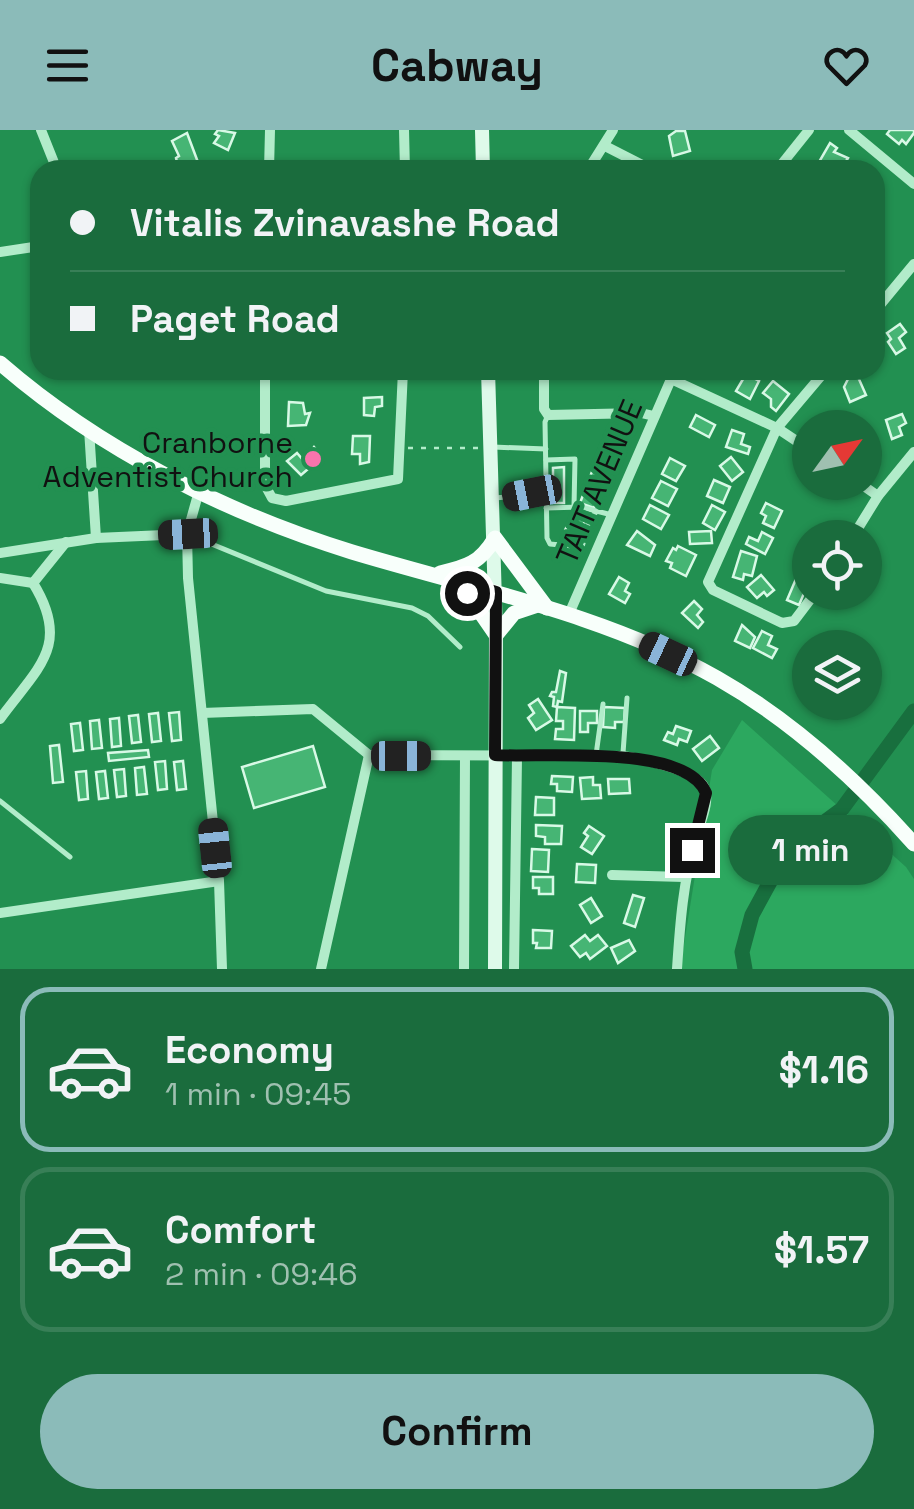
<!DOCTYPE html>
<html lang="en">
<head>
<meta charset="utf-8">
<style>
  body { margin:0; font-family:"Space Grotesk",sans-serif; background:#237144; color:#f1f3f6; height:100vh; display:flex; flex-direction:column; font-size:38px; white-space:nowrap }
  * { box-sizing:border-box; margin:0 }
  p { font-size:32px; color:#9fc0b0 }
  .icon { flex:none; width:55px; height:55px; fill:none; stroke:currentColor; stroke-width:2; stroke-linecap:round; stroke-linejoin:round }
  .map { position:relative; height:839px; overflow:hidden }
  .panel { display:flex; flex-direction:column; background:#1a6c3d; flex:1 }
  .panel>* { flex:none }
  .guide { position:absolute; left:30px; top:30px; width:855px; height:220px; border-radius:30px; box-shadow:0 2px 8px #0004; display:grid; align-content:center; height:220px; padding:0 40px; background:#1a6c3d }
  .needle { width:65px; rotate:57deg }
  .buttons { position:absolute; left:792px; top:280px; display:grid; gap:20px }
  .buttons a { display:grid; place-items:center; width:90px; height:90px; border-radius:50%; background:#1a6c3d; box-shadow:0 2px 8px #0004; font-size:50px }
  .end { position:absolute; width:45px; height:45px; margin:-22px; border:12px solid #111; background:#fff; box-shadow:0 0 0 5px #fff }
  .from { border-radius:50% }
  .bubble { position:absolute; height:70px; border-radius:35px; background:#1a6c3d; box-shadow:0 2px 8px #0004; font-size:32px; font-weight:800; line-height:70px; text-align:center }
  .car { position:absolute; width:30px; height:60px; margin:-30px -15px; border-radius:12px; box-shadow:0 0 8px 2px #0007; background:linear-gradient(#222 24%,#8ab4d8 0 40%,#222 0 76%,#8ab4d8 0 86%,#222 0) }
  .guide b { display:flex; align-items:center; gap:35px; height:95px; font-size:38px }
  .guide b+b { border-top:2px solid #387f57 }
  .guide i { width:25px; height:25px; background:#f1f3f6 }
  ul { padding:18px 0 0; list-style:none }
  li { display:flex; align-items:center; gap:30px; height:165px; margin:0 20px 15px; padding:0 20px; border:5px solid #387f57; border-radius:30px }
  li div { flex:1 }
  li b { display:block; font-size:38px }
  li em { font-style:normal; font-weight:800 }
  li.on { border-color:#8bbbb9 }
  li>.icon { width:90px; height:90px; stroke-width:1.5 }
  .cta { display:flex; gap:20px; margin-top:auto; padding:20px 40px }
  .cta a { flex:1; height:115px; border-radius:60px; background:#8bbbb9; color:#111; font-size:40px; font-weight:800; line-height:115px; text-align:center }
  header { display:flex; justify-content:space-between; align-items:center; height:130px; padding:0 40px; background:#8bbbb9; color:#111; font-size:45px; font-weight:800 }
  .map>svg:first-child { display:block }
  .green { fill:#2ca85f }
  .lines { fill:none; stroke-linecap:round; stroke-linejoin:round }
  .river { stroke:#186f3e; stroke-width:15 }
  .building { fill:#46b574; stroke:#d8f9e6; stroke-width:2.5 }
  .path { stroke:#b2ecca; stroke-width:2.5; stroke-dasharray:5 8; stroke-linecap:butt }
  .lane { stroke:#b2ecca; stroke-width:5 }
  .street { stroke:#b2ecca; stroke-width:10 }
  .secondary { stroke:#defaea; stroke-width:14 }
  .primary { stroke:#f8fffb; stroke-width:15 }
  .route { stroke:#111; stroke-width:12 }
  .poi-dot { fill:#f874ac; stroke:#229051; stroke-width:4 }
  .labels { text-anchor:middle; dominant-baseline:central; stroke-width:9; stroke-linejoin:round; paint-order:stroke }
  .poi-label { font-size:30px; fill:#111; stroke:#229051; text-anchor:end }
  .street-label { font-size:30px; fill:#111; stroke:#229051 }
</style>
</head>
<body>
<header><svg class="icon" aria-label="menu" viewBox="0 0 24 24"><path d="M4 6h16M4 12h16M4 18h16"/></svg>Cabway<svg class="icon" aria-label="heart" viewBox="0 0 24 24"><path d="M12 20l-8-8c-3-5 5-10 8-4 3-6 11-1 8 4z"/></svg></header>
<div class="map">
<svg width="914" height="839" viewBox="0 0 914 839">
  <rect width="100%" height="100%" fill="#229051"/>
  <polygon class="green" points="742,590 906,737 914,749 914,839 680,839 712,640"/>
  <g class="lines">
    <polyline class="river" points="745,839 742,822 752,785 788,719 842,679 914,581"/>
  </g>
  <g class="building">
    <polygon points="218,0 235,3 228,20 214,13 219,6 215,4"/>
    <polygon points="890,0 914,0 914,3 906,14 902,10 899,14 887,4"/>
    <polygon points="676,1 685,1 690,21 673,26 669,6"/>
    <polygon points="187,3 199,35 179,40 176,28 179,26 172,11"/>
    <polygon points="830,13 837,18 834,22 848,28 842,38 831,32 828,37 819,32"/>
    <polygon points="900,194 906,202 899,208 905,218 896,224 888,212 891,209 887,203"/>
    <polygon points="746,244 759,251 750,269 736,261"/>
    <polygon points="858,247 866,265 850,272 844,257 848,249"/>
    <polygon points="773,251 789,264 776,281 771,277 771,269 763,263"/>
    <polygon points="382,267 382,276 375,277 374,286 364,285 364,268"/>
    <polygon points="289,272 303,273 305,284 310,283 306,295 288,296"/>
    <polygon points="902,284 906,293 899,297 902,305 892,309 886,290"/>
    <polygon points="696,285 715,295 709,307 690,297"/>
    <polygon points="732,300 744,304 741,314 750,317 748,324 726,317"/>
    <polygon points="353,306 370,306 369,332 360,334 360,324 352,324"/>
    <polygon points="314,317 322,327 301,345 287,331 297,323 304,331"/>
    <polygon points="731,327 743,342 732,351 720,336"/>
    <polygon points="670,328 685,336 676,351 662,344"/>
    <polygon points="596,331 609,336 594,378 580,373"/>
    <polygon points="564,337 564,373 553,373 553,338"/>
    <polygon points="714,350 730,357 723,373 707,366"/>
    <polygon points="661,351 677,359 668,376 652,368"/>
    <polygon points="766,373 782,381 774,398 763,393 766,386 761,383"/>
    <polygon points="650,375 669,385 661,399 643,389"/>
    <polygon points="712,375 725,382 715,400 703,393"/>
    <polygon points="572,385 585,391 575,413 562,407"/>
    <polygon points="637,401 655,415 650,426 627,415"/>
    <polygon points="711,401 712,413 690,414 689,402"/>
    <polygon points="762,402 773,408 765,424 746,414 749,407 758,411"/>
    <polygon points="678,416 696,425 686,446 670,438 672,433 666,431 673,418 676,420"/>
    <polygon points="741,421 757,426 752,446 744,444 743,450 733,447"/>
    <polygon points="761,445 774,460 767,466 764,462 757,468 747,457"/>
    <polygon points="619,447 629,453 625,461 630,464 625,473 609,464"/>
    <polygon points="796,449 808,454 799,475 787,470"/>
    <polygon points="694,471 702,479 697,485 703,492 698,498 682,483"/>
    <polygon points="742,495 755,507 750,518 735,511"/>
    <polygon points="762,501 772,506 768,515 777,519 772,528 753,518"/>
    <polygon points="560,541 566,543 562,572 558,571 557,577 553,576 554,567 550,566 552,562 556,562"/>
    <polygon points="538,569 552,590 536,600 528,588 534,583 529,575"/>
    <polygon points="557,577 575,578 574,610 555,609 556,599 563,599 563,591 556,591"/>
    <polygon points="604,577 625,578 624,592 615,592 615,598 603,597"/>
    <polygon points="580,581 597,581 597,593 588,593 588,602 580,602"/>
    <polygon points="179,582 181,610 172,611 169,583"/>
    <polygon points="158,583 161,611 152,612 149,584"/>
    <polygon points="138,585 141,612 132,613 129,586"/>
    <polygon points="119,588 121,616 112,617 110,589"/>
    <polygon points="99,590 102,618 92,619 90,591"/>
    <polygon points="80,593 83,620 74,621 71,594"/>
    <polygon points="676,596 691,601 687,612 679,609 677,615 664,610 668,602 673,604"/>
    <polygon points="710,606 719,618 702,631 693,619"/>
    <polygon points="59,615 63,652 53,653 50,616"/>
    <polygon points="313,616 325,657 254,678 242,637"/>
    <polygon points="148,620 149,627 109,631 108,623"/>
    <polygon points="165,631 167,659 158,660 155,632"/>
    <polygon points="183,631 186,659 177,660 174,632"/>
    <polygon points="144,637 147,664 137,665 135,638"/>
    <polygon points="124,639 126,666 117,667 114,640"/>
    <polygon points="86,641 88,669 79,670 76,642"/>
    <polygon points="105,641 108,668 99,669 96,642"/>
    <polygon points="552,646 573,647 572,662 557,661 557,654 551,654"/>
    <polygon points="593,647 593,655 600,655 601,668 582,669 580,648"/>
    <polygon points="608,649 629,649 630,663 609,664"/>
    <polygon points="536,667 554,668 554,685 535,685"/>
    <polygon points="536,695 562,696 561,714 545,714 545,707 536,706"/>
    <polygon points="589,696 604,706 592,724 581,717 588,706 584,703"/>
    <polygon points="532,719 549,720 548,742 531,741"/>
    <polygon points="577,734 596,735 595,753 576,752"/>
    <polygon points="533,747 553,747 553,764 539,764 539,758 533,758"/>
    <polygon points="633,765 644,768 635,797 624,793"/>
    <polygon points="591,768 602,786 591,793 580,775"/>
    <polygon points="533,800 552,801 551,818 536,818 537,813 533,813"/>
    <polygon points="585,805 590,811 598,805 607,816 590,829 586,823 580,827 571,816"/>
    <polygon points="629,810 635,821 618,833 611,818"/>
  </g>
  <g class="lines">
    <polyline class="path" points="408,318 480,318"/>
    <g class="lane">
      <polyline points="548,285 545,292 547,408 550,414 582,417 589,390 596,382"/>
      <polyline points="493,317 546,319"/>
      <polyline points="546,330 575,329 574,376"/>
      <polyline points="494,368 546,364"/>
      <polyline points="546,378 581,377 612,385"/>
      <polyline points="187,404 326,461 412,478 428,486 460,517"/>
      <polyline points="623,623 627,568"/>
      <polyline points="596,625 603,574"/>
      <polyline points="0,671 70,727"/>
    </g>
    <g class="street">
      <polyline points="41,0 57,40"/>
      <polyline points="404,0 405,40"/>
      <polyline points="849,0 914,54"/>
      <polyline points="605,16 652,40"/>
      <polyline points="269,40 270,0"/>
      <polyline points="588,40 613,0"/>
      <polyline points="777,40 809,0"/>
      <polyline points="0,122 40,116"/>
      <polyline points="875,181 914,134"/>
      <polyline points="265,240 265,355 272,368 286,371 398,349 403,240"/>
      <polyline points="544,240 544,279 548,285 641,283 654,286"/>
      <polyline points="671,249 777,298 810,320"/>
      <polyline points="89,299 96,408"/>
      <polyline points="858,352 878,366"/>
      <polyline points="199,361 187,404 188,448 219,751 222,839"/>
      <polyline points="852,408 878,366 914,322"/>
      <polyline points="0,423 96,408 187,404"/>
      <polyline points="0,448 33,453 66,412"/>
      <polyline points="816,462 794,491 782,493 713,460 708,452 777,298 826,240"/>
      <polyline points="569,484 675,240"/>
      <path d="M202,583L313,579L369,625L623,626C642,629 691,639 703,655C712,669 700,693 696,707C683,751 680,794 677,839"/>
      <path d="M0,589C37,538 72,516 33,453"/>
      <polyline points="612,745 684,747"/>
      <polyline points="0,783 219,751"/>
      <polyline points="321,839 369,625"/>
      <polyline points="464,839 465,626"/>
      <polyline points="514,839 517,627"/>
    </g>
    <g class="secondary">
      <polyline points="482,0 483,40"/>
      <polyline points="488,240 496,505 495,839"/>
    </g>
    <g class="primary">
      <path d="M0,233C100,320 226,383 352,422C475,459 604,484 717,548C791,590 858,651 914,714"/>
      <path d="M440,443C467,437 480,433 495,408L547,478"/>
      <polyline points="458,450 496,505 514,483 538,475"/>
    </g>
  </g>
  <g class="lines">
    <path class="route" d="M467,463L458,450L496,462L495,625C542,628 686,613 706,663L692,720"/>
  </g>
  <circle class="poi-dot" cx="313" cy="329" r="10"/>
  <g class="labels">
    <g class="poi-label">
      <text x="293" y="312">Cranborne<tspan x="293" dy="34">Adventist Church</tspan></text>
    </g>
    <g class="street-label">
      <text transform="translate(599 352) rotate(-67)">TAIT AVENUE</text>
    </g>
  </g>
</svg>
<div class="buttons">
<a><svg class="needle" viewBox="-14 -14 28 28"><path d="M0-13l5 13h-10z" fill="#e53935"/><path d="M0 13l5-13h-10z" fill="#9fc0b0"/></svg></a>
<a><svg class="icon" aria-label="locate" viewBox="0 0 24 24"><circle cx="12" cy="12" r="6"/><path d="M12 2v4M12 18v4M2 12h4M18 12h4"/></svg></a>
<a><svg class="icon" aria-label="layers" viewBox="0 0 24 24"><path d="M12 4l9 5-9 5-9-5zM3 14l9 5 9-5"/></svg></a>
</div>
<i class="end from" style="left:467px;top:463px"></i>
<i class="end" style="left:692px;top:720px"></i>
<div class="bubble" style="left:728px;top:685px;width:165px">1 min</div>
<i class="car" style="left:532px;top:363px;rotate:259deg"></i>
<i class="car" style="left:188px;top:404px;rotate:267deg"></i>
<i class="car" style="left:668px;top:524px;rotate:295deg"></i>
<i class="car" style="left:401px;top:626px;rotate:90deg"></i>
<i class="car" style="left:215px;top:718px;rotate:354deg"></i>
<div class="guide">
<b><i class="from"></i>Vitalis Zvinavashe Road</b>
<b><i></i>Paget Road</b>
</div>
</div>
<section class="panel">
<ul>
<li class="on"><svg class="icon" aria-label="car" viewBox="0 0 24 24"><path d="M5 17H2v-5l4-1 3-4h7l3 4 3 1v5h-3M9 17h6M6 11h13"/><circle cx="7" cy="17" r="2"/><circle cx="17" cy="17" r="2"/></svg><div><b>Economy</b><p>1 min · 09:45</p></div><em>$1.16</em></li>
<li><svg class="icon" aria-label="car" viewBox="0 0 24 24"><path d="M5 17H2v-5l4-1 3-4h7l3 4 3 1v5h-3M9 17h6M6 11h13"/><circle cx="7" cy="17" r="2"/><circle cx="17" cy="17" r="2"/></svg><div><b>Comfort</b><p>2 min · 09:46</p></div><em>$1.57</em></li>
</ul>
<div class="cta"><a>Confirm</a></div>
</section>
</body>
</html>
